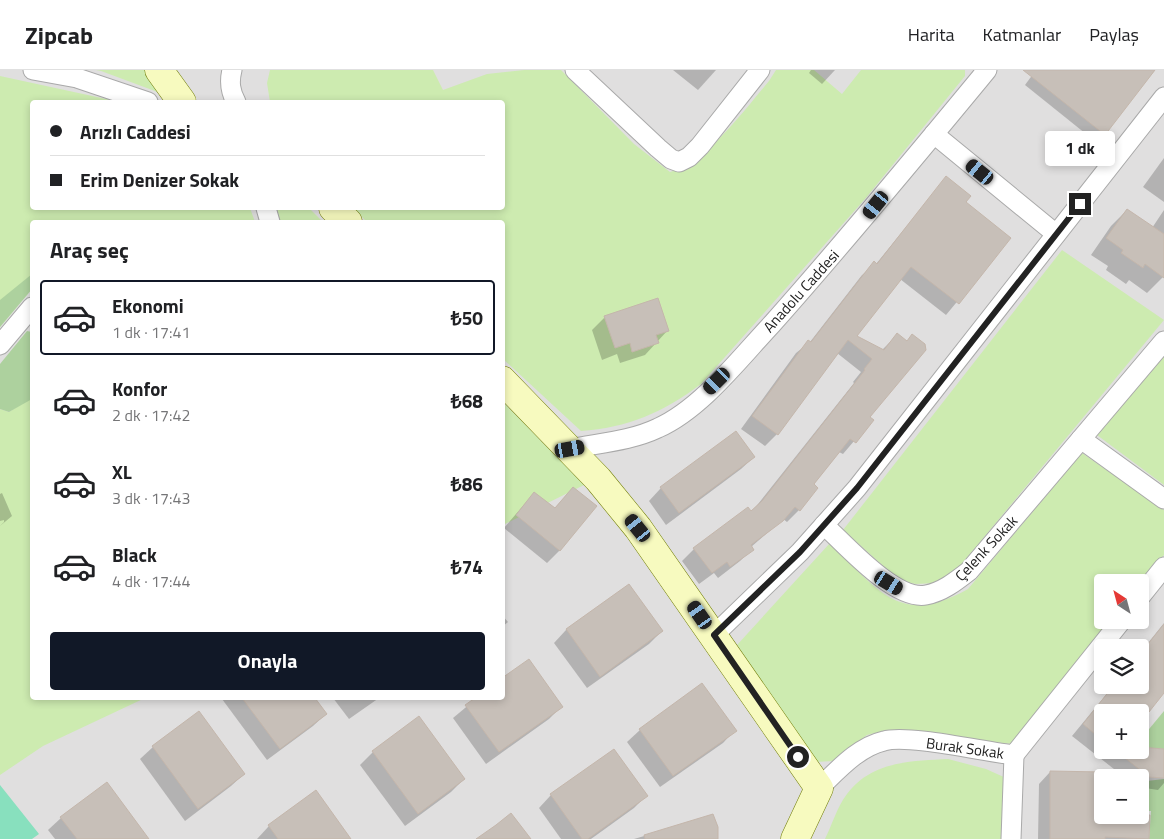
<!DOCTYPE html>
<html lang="tr">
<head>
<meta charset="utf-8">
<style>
  body { margin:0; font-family:"Titillium Web",sans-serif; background:#f6f6f6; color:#202124; height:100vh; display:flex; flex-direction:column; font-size:19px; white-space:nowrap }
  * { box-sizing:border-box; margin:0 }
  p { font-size:16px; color:#757577 }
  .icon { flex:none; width:28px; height:28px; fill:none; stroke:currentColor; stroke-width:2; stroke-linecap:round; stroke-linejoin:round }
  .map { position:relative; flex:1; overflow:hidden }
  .sheet { position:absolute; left:30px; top:150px; width:475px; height:480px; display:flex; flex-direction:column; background:#fff; border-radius:5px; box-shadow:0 2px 8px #0003 }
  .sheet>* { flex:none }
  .top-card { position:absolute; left:30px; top:30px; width:475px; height:110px; border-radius:5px; box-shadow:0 2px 8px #0003; display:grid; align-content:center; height:110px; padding:0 20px; background:#fff }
  .needle { width:32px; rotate:324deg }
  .controls { position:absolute; left:1094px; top:504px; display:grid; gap:10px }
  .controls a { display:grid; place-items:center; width:55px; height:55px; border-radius:5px; background:#fff; box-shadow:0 2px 8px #0003; font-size:25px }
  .end { position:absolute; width:22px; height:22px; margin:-11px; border:6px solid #222; background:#fff; box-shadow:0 0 0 2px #fff }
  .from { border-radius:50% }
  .bubble { position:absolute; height:35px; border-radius:5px; background:#fff; box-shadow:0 2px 8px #0003; font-size:16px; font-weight:700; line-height:35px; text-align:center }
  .car { position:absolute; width:15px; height:30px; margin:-15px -8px; border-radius:6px; box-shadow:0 0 4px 1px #0007; background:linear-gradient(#222 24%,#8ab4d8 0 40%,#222 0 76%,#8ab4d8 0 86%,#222 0) }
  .top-card b { display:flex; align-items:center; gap:18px; height:48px; font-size:19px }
  .top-card b+b { border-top:1px solid #e0e0e0 }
  .top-card i { width:12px; height:12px; background:#202124 }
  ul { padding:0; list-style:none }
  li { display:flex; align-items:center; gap:15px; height:75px; margin:0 10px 8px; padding:0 10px; border:2px solid transparent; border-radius:5px }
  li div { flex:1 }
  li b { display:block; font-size:19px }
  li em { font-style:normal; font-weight:700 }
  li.on { border-color:#111827 }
  li>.icon { width:45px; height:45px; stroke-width:1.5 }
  h2 { padding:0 20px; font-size:22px; line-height:60px }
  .button { display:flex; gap:10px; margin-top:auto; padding:10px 20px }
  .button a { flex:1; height:58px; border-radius:5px; background:#111827; color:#fff; font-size:20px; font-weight:700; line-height:58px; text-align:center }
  header { display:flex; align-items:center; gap:30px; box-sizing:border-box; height:70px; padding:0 25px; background:#fff; border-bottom:1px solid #e0e0e0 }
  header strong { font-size:24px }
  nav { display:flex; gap:28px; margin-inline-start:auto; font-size:18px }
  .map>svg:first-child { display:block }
  .residential { fill:#e0dfdf; fill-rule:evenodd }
  .grass { fill:#cdebb0 }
  .forest { fill:#add19e }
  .pitch { fill:#88e0be }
  .shadow { fill:#0003; fill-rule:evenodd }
  .building { fill:#c7bfb8; stroke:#c4b6ab }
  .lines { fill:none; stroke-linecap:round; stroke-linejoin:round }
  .street-casing { stroke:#a9a9a9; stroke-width:21 }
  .secondary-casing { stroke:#707d05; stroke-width:29 }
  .street { stroke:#fff; stroke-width:19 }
  .secondary { stroke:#f7fabf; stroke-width:28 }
  .route { stroke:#222; stroke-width:6 }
  .labels { text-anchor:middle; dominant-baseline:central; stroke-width:4; stroke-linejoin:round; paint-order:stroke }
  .street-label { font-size:15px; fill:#222; stroke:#fff }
</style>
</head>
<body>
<header>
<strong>Zipcab</strong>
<nav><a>Harita</a><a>Katmanlar</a><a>Paylaş</a></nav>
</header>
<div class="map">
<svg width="1164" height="769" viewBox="0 0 1164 769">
  <rect width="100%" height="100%" fill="#f2efe9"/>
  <path class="residential" d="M0,0H1164V769H0ZM32,32H502V138H32ZM32,152H502V628H32ZM1102,512H1140V550H1102ZM1102,578H1140V615H1102ZM1102,642H1140V680H1102ZM1102,708H1140V745H1102Z"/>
  <g class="grass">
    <polygon points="96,0 146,0 163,24 101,1"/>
    <path d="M270,0H433L443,20L487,4L524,0H561L634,74L670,102C704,95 746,38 769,11L776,0H814L842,24L861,0H965V6L865,129L701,314C664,342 627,358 581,361L503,289L502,152H367L353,138H502V32H270L267,13Z"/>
    <polygon points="0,6 120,32 32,32 32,138 250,138 255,152 32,152 32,219 0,257"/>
    <polygon points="277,138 309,138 323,152 280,152"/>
    <polygon points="1062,180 1164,250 956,501 936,513 916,514 900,511 843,460"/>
    <polygon points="1164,280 1164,415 1097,365"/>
    <polygon points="31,328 32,628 145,628 43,676 0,705 0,339 9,342"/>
    <polygon points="502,331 584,415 503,455 502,455"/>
    <path d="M1082,383L1164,440V485L1140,515V512H1102V550H1112L1012,674L887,660L867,665L833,691L816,692L737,575L830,473C878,519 898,558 968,519Z"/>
    <path d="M948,689L986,699L1006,708L1003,769H825C832,755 837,737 847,724C872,691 911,691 948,689Z"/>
  </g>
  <g class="forest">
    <polygon points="32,204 32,219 0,257 0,230"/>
    <polygon points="27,261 32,262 32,329 9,342 0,339 0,294"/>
    <polygon points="1164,641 1164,679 1140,677 1140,670"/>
    <polygon points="1164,709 1164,769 1149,769 1151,741 1145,741 1147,711"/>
  </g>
  <polygon class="pitch" points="0,715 39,764 32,769 0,769"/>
  <g class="shadow">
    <polygon points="673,0 716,0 698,20"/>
    <polygon points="811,0 835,0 822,14 809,3"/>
    <polygon points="1036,0 1155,0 1096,72 1025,15"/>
    <polygon points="1164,88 1164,132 1143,117"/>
    <polygon points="946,108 965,133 1010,168 946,245 900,209 855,266 882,280 897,265 868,347 872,350 843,384 839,382 813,415 799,440 787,452 783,449 751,477 752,479 740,491 718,508 714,503 699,514 682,491 694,479 751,443 854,313 853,312 861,302 837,283 777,364 765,376 741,359 796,283 810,272 862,205 876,194"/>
    <polygon points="1127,140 1152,158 1164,140 1164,206 1147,223 1129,210 1126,214 1106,200 1108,196 1091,185 1111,156"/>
    <polygon points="605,247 668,260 645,285 620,293 617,284 602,290 592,260"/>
    <polygon points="754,387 741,399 666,455 649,431 661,418"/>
    <polygon points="573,418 560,480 547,493 504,458 534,423 554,439"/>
    <polygon points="2,423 12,446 0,456 4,452 4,450 0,451 0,424"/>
    <polygon points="629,516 662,561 649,574 587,618 554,573 566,560"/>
    <polygon points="502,545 508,552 502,557"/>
    <path d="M1164,553V621L1140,651V642H1102V680H1140V678L1164,680V713L1158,720L1145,718L1144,742H1149L1148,769H1038L1039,714L1050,702L1119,703L1072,666L1114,615H1140V583ZM1102,708H1140V745H1102Z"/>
    <polygon points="224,628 314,628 326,644 313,656 267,690 222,629"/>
    <polygon points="333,628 379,628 349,649"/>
    <polygon points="477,628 502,628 561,637 549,649 486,694 453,648"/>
    <polygon points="199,643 244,704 231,716 185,751 140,689 153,677"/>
    <polygon points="419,648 464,709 451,722 405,756 360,695 373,682"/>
    <polygon points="640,660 735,660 723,673 660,717 627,672"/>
    <polygon points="551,725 646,726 634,738 591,769 561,769 539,738"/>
    <polygon points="712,746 717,769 634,769"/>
    <polygon points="61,748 148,769 55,769 48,760"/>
    <polygon points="269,756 350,769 257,769"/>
  </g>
  <g class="building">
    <polygon points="1023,0 1155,0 1105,65"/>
    <polygon points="946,106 971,126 966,132 1011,168 959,234 911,197 857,266 884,280 897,263 907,271 912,264 925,274 926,280 870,347 874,350 856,373 850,369 814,414 818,418 800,441 795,437 783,451 751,475 754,480 730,497 727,492 712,503 693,478 748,437 751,441 762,431 865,300 864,299 872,289 848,270 778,365 752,346 808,270 811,272 874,191 877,194"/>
    <polygon points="1127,139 1164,164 1164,208 1145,194 1143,198 1121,183 1123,180 1106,168"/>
    <polygon points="658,228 669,261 656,265 659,273 632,282 630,273 615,278 604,246"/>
    <polygon points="736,361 755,387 679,443 660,417"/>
    <polygon points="573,417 597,436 560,481 516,445 534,422 555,438"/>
    <polygon points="629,514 663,561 600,607 566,559"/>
    <polygon points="1164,554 1164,623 1149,642 1102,642 1102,670 1083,654 1114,615 1140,615 1140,584"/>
    <polygon points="529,589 563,637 499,682 465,635 475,628 502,628 502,608"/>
    <polygon points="702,613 737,661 673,706 639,659"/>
    <polygon points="242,628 315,628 327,644 280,679"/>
    <polygon points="199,641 245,704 198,739 152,676"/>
    <polygon points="419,646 465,709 418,744 372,681"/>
    <polygon points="1140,677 1164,679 1164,708 1149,707 1115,680 1140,680"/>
    <polygon points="614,679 648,726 588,769 582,769 550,724"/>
    <polygon points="1050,701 1102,702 1102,745 1150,745 1149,769 1105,767 1105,769 1050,769"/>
    <polygon points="107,712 149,769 77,769 60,747"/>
    <polygon points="316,720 351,769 278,769 268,755"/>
    <polygon points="511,743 531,769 476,769 496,755"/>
    <polygon points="713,744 718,757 718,769 645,769 644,765"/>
  </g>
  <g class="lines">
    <g class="street-casing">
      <g id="street">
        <polyline points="33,0 77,8 148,32"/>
        <path d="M232,0C229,12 230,21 236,32"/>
        <polyline points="575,0 658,78 671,89 679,92 689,87 700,76 760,0"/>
        <polyline points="934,64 1056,164"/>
        <polyline points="266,138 270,152"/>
        <polyline points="1164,271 1081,369 1164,429"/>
        <polyline points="0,275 32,237"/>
        <path d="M570,379C599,373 631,371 658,358C701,339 740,288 772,254C846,171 916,86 987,0"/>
        <path d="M824,455C846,475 895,531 926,525C942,522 955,512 969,501L1081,369"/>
        <polyline points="1140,527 1164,497"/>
        <polyline points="714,565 800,482 857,418 1164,27"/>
        <path d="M819,718C838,700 858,677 884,671C908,664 985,682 1014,685L1122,550"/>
        <polyline points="1011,769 1014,685"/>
      </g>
    </g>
    <g class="secondary-casing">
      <g id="secondary">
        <polyline points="159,0 182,32"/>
        <polyline points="333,138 348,152"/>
        <polyline points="502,310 598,409 638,458 819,718 795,769"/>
      </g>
    </g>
    <use href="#street" class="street"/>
    <use href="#secondary" class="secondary"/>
  </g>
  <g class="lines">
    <polyline class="route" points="798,687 714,565 800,482 857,418 1080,134"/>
  </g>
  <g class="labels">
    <g class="street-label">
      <text transform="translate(801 221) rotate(-48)">Anadolu Caddesi</text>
      <text transform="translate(986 478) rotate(-47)">Çelenk Sokak</text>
      <text transform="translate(965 678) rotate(8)">Burak Sokak</text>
    </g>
  </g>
</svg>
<div class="controls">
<a><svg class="needle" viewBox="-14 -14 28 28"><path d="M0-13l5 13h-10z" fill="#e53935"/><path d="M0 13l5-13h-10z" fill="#757577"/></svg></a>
<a><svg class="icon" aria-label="layers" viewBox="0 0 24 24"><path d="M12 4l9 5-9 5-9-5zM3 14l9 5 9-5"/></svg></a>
<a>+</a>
<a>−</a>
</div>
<i class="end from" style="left:798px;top:687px"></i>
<i class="end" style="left:1080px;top:134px"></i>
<div class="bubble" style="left:1045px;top:61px;width:70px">1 dk</div>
<i class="car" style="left:980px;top:102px;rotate:309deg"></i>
<i class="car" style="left:876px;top:135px;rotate:219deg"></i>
<i class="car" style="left:717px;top:311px;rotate:225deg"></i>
<i class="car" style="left:570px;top:379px;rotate:80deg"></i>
<i class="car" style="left:638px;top:458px;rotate:321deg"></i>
<i class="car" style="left:889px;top:513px;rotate:121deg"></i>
<i class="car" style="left:700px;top:545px;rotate:325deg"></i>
<div class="top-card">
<b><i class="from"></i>Arızlı Caddesi</b>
<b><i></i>Erim Denizer Sokak</b>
</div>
<section class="sheet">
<h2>Araç seç</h2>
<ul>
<li class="on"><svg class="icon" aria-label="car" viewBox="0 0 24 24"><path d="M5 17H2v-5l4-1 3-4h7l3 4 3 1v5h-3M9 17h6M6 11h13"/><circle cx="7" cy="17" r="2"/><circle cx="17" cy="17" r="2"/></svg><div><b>Ekonomi</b><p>1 dk · 17:41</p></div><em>₺50</em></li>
<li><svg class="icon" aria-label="car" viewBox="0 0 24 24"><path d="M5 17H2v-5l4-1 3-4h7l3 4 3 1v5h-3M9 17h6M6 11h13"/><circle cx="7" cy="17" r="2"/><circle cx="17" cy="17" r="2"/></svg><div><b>Konfor</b><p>2 dk · 17:42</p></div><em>₺68</em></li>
<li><svg class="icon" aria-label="car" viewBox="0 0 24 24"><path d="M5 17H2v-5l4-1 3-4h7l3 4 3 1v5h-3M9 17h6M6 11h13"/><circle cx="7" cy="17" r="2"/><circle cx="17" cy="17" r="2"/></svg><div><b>XL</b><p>3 dk · 17:43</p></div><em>₺86</em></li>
<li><svg class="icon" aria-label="car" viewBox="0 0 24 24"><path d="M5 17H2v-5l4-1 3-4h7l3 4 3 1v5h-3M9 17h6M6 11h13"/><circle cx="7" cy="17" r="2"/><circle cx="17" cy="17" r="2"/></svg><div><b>Black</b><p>4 dk · 17:44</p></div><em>₺74</em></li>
</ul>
<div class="button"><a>Onayla</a></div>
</section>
</div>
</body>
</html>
